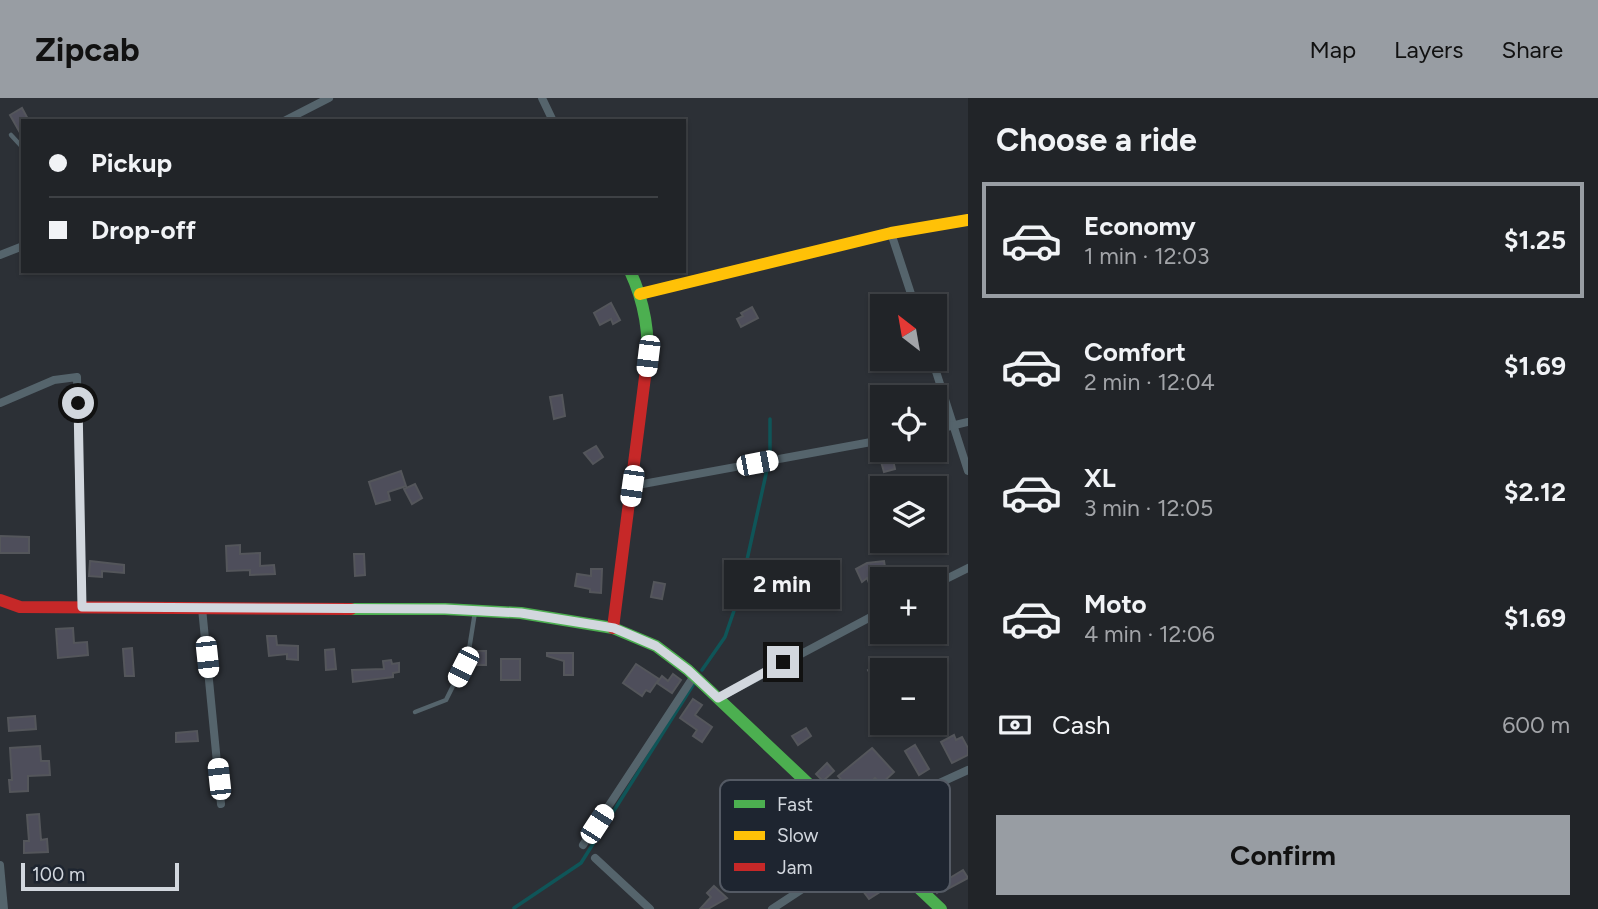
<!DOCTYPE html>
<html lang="en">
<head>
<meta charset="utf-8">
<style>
  body { margin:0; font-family:Figtree,sans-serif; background:#2d3034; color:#f1f3f6; height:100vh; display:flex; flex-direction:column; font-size:26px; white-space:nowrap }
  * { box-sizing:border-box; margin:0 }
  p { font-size:23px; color:#a2a4a8 }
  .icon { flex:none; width:38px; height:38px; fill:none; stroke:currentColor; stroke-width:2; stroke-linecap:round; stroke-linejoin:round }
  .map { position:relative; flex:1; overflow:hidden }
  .details { display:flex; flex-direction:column; background:#212428; width:630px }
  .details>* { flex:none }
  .hud { position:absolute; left:21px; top:21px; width:665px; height:154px; border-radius:0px; box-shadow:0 2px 5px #0004,0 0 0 2px #3e4145; display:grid; align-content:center; height:154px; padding:0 28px; background:#212428 }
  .needle { width:46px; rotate:329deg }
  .tools { position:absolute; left:870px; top:196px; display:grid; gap:14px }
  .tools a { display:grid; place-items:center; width:77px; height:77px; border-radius:0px; background:#212428; box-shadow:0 2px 5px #0004,0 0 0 2px #3e4145; font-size:35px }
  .scale { position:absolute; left:21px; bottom:18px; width:158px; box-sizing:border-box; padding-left:7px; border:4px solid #d2d7de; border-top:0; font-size:19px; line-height:24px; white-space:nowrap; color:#d2d7de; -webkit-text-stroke:5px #1e2530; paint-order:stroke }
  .end { position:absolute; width:32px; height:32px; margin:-16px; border:9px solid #d2d7de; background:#111; box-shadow:0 0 0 4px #111 }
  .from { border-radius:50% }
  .bubble { position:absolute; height:49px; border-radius:0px; background:#212428; box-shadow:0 2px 5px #0004,0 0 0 2px #3e4145; font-size:23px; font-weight:700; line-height:49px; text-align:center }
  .car { position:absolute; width:21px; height:42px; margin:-21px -10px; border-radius:9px; box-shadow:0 0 5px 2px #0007; background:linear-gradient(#fff 24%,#345 0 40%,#fff 0 76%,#345 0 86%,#fff 0) }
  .hud b { display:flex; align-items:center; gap:24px; height:66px; font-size:26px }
  .hud b+b { border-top:2px solid #3e4145 }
  .hud i { width:18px; height:18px; background:#f1f3f6 }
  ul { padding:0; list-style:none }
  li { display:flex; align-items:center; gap:21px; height:116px; margin:0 14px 10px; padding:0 14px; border:4px solid transparent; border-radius:0px }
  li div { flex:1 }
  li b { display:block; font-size:26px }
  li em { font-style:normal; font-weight:700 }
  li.current { border-color:#989da3 }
  li>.icon { width:63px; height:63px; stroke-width:1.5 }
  h2 { padding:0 28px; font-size:32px; line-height:84px }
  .pay { display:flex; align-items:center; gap:18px; height:77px; padding:0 28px; font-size:26px }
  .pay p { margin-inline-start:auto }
  .cta { display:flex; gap:14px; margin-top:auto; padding:14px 28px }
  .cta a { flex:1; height:80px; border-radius:0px; background:#989da3; color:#111; font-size:28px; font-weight:700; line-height:80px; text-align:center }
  header { display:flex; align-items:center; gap:42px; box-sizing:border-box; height:98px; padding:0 35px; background:#989da3; color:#111 }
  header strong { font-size:33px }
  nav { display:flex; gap:38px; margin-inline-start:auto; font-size:24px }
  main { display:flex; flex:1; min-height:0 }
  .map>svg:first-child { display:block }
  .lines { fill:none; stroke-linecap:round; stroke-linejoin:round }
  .stream { stroke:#0f5558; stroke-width:3.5 }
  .building { fill:#4e4e5b; stroke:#54565b; stroke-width:2 }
  .lane { stroke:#55646c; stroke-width:4.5 }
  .street { stroke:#55646c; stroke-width:8 }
  .fast { stroke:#4caf50; stroke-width:12 }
  .slow { stroke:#ffc107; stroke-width:12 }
  .jam { stroke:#c62828; stroke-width:12 }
  .route { stroke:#d2d7de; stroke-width:9 }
  .key { fill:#1e2530; stroke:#545a64; stroke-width:2 }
  .key-label { font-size:19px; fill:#d2d7de }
</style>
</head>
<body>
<header>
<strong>Zipcab</strong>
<nav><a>Map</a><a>Layers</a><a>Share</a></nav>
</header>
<main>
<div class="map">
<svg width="968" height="811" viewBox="0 0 968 811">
  <rect width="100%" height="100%" fill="#2c3036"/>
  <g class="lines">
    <g class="stream">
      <polyline points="770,355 770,321"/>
      <polyline points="702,572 725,539 739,498 768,367"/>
      <polyline points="514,810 581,765 693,587"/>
    </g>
  </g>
  <g class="building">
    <polygon points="22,10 29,23 23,23 23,40 10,17"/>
    <polygon points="611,205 620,222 613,226 611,221 600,227 594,215"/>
    <polygon points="752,209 758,220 741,229 737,221 743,218 741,215"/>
    <polygon points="562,297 565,318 554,321 550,299"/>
    <polygon points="596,348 603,359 593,366 584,355"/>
    <polygon points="892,357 895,371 884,374 880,360"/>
    <polygon points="401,373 406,388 388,394 390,402 376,406 369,384"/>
    <polygon points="415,386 422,400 412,406 404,391"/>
    <polygon points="0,438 29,439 29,455 0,455"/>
    <polygon points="240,447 240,456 260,455 260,468 274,467 275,476 250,477 250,472 227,473 226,448"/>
    <polygon points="354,456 364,456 365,477 355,478"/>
    <polygon points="90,463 124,467 124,475 102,473 102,479 89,478"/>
    <polygon points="884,463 886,475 869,485 867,480 862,484 856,471 867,465"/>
    <polygon points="591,471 602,471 601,495 590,494 590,491 575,488 577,476 591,478"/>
    <polygon points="654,484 665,486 662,501 651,499"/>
    <polygon points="73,530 74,545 87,544 88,557 58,560 56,531"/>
    <polygon points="267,538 276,538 277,547 298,548 298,562 287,561 287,556 269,558"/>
    <polygon points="132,550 134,578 125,578 123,551"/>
    <polygon points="334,551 336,571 326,572 325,552"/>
    <polygon points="477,553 486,553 486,567 470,567 473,554"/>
    <polygon points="547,555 573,555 573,577 564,577 564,563 547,558"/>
    <rect x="501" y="561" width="19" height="21"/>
    <polygon points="887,561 893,572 882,572 882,597 868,572"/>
    <polygon points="391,562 392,566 399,565 399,574 393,575 393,579 353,584 352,572 384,571 383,563"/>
    <polygon points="636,566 659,581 650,594 646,592 642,598 623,585"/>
    <polygon points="673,576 681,582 672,595 657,585 662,578 668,583"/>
    <polygon points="693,601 702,607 695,617 712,629 702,644 693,638 697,632 680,620"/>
    <polygon points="35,618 36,631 9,633 8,620"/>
    <polygon points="806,630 811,638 798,647 792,638"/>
    <polygon points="197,633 198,643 176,644 176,635"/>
    <polygon points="954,637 956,642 962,639 968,650 968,657 952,665 941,644"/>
    <polygon points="915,647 929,671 919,677 905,653"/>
    <polygon points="40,648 41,663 49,663 50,677 28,678 28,693 10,694 9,682 12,682 10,650"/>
    <polygon points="872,650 894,674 881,686 875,680 856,698 838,678"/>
    <polygon points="827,665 834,673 823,683 816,676"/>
    <polygon points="39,716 41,742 47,741 48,754 24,755 24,743 29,743 27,717"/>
    <polygon points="867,770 877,784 875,785 880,794 869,801 863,793 866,791 857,776"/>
    <polygon points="963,772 968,780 944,793 943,791 937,795 929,784 944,773 948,781"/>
    <polygon points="714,788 727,800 708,811 700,811 711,799 707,795"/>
  </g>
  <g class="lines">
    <g class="lane">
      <polyline points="11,37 23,50"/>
      <polyline points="415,614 446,602 468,558 475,514"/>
    </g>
    <g class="street">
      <polyline points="542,0 553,23"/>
      <polyline points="284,23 329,0"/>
      <polyline points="891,135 915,208"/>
      <polyline points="0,157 23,148"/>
      <polyline points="932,261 968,373"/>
      <polyline points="0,305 54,282 77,279 82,509"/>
      <polyline points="934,332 968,324"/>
      <polyline points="632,388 882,342"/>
      <polyline points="934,487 968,470"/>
      <polyline points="202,510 221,706"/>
      <polyline points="718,600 882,513"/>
      <polyline points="852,725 968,672"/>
      <polyline points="583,747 694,578"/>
      <polyline points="595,760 650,811"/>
      <polyline points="0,767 4,811"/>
      <polyline points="772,811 871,746"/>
    </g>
    <g class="fast">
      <path d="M630,173C644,203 651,238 646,271"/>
      <polyline points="351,511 445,511 521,515 613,530 656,548 688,572 941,811"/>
    </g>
    <polyline class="slow" points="640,196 891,135 968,122"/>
    <g class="jam">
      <polyline points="0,502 20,509 351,511"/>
      <polyline points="613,530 646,271"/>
    </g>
  </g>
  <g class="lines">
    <polyline class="route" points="78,305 82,509 445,511 521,515 614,530 656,548 688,572 718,600 783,564"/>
  </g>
  <rect x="720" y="682" width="230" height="112" rx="10" class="key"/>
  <rect x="734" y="702" width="31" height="8" fill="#4caf50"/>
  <rect x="734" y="733" width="31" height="9" fill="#ffc107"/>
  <rect x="734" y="765" width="31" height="8" fill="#c62828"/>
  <g class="key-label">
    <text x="777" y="713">Fast</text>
    <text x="777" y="744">Slow</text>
    <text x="777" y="776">Jam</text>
  </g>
</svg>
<div class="tools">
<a><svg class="needle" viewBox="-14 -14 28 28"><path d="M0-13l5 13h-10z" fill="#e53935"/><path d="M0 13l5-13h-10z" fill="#a2a4a8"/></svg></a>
<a><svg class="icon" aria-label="locate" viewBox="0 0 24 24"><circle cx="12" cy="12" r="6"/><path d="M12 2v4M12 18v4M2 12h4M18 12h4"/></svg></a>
<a><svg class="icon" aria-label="layers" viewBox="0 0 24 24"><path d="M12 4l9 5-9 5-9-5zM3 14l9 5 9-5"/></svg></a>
<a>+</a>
<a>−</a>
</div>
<div class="scale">100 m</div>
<i class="end from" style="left:78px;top:305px"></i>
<i class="end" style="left:783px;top:564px"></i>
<div class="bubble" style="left:724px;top:462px;width:116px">2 min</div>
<i class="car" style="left:648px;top:258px;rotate:187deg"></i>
<i class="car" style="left:757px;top:365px;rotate:79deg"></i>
<i class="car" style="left:632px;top:388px;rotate:188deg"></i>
<i class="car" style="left:207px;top:559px;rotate:174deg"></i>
<i class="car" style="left:463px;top:569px;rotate:207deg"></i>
<i class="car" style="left:219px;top:681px;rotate:354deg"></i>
<i class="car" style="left:597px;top:726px;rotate:33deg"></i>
<div class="hud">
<b><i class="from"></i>Pickup</b>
<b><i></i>Drop-off</b>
</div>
</div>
<section class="details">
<h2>Choose a ride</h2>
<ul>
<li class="current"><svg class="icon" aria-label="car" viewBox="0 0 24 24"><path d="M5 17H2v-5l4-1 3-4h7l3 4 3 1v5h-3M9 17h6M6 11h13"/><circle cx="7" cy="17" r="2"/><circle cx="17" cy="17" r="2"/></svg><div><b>Economy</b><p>1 min · 12:03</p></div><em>$1.25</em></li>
<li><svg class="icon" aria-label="car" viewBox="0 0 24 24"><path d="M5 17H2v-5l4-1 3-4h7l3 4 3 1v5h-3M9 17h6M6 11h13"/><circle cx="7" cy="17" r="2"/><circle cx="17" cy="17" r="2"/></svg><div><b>Comfort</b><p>2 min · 12:04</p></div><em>$1.69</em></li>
<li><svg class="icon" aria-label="car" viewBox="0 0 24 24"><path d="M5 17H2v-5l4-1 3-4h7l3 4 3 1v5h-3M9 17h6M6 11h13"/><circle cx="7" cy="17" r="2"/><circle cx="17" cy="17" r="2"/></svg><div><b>XL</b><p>3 min · 12:05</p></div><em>$2.12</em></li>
<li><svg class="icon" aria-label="car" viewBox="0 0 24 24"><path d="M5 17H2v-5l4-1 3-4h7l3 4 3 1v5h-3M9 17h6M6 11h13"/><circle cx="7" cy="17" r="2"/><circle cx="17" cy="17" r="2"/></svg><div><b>Moto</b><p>4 min · 12:06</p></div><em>$1.69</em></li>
</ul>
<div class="pay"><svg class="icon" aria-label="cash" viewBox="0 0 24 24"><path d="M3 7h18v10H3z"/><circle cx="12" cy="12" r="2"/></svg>Cash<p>600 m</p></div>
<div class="cta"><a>Confirm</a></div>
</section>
</main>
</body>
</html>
